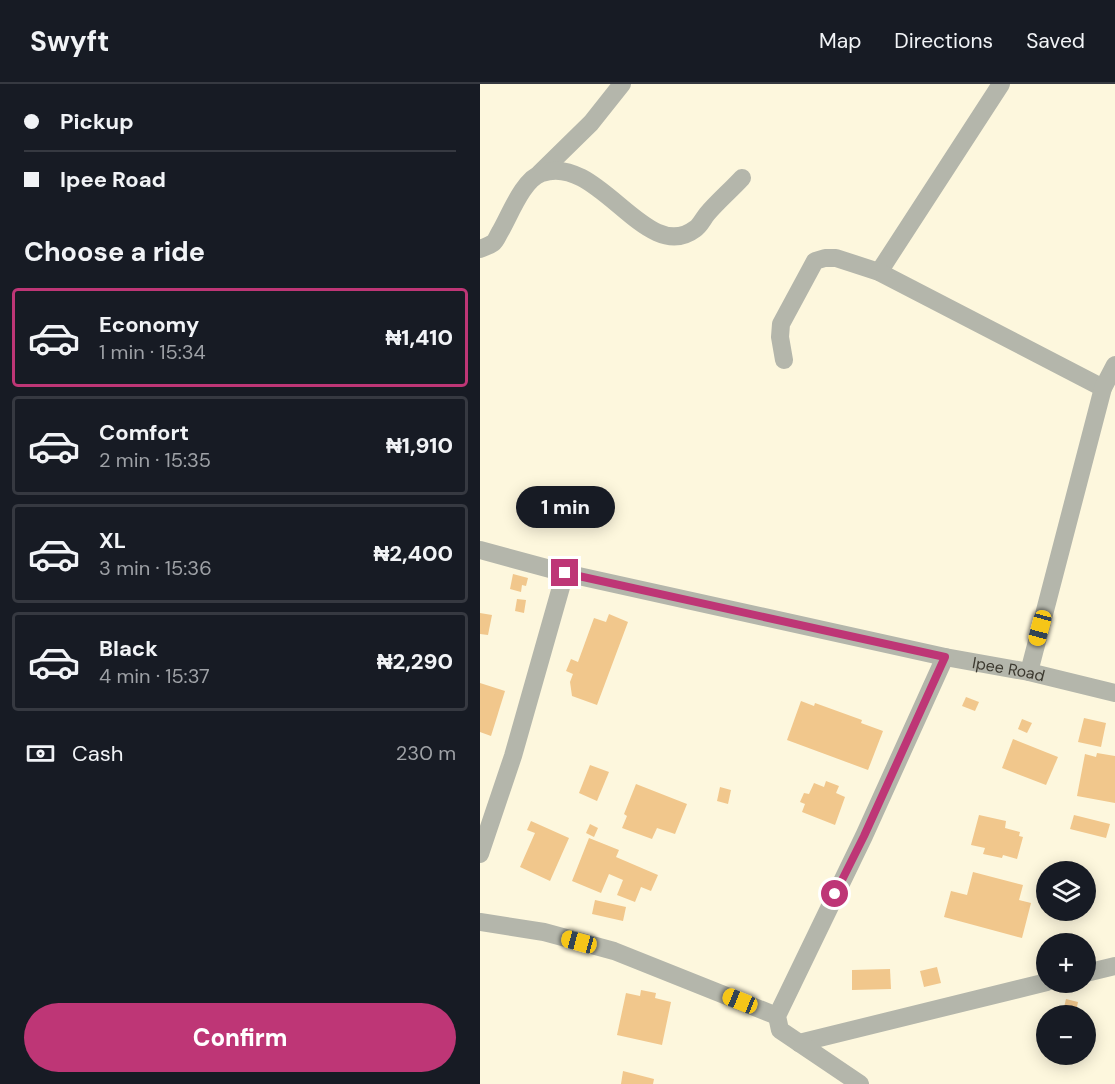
<!DOCTYPE html>
<html lang="en">
<head>
<meta charset="utf-8">
<style>
  body { margin:0; font-family:"DM Sans",sans-serif; background:#20242c; color:#f1f3f6; height:100vh; display:flex; flex-direction:column; font-size:22px; white-space:nowrap }
  * { box-sizing:border-box; margin:0 }
  p { font-size:20px; color:#9ea1a6 }
  .icon { flex:none; width:33px; height:33px; fill:none; stroke:currentColor; stroke-width:2; stroke-linecap:round; stroke-linejoin:round }
  .map { position:relative; flex:1; overflow:hidden }
  .sheet { display:flex; flex-direction:column; background:#171b24; width:480px }
  .sheet>* { flex:none }
  .banner { display:grid; align-content:center; height:132px; padding:0 24px; background:#171b24 }
  .tools { position:absolute; left:556px; top:777px; display:grid; gap:12px }
  .tools a { display:grid; place-items:center; width:60px; height:60px; border-radius:50%; background:#171b24; box-shadow:0 3px 15px #0003; font-size:30px }
  .end { position:absolute; width:27px; height:27px; margin:-14px; border:8px solid #be3676; background:#fff; box-shadow:0 0 0 3px #fff }
  .from { border-radius:50% }
  .bubble { position:absolute; height:42px; border-radius:21px; background:#171b24; box-shadow:0 3px 15px #0003; font-size:20px; font-weight:800; line-height:42px; text-align:center }
  .car { position:absolute; width:18px; height:36px; margin:-18px -9px; border-radius:8px; box-shadow:0 0 4px 2px #0007; background:linear-gradient(#f5c518 24%,#345 0 40%,#f5c518 0 76%,#345 0 86%,#f5c518 0) }
  .banner b { display:flex; align-items:center; gap:21px; height:57px; font-size:22px }
  .banner b+b { border-top:2px solid #363941 }
  .banner i { width:15px; height:15px; background:#f1f3f6 }
  ul { padding:0; list-style:none }
  li { display:flex; align-items:center; gap:18px; height:99px; margin:0 12px 9px; padding:0 12px; border:3px solid #363941; border-radius:6px }
  li div { flex:1 }
  li b { display:block; font-size:22px }
  li em { font-style:normal; font-weight:800 }
  li.active { border-color:#be3676 }
  li>.icon { width:54px; height:54px; stroke-width:1.5 }
  h2 { padding:0 24px; font-size:27px; line-height:72px }
  .pay { display:flex; align-items:center; gap:15px; height:66px; padding:0 24px; font-size:22px }
  .pay p { margin-inline-start:auto }
  .action { display:flex; gap:12px; margin-top:auto; padding:12px 24px }
  .action a { flex:1; height:69px; border-radius:36px; background:#be3676; color:#fff; font-size:24px; font-weight:800; line-height:69px; text-align:center }
  header { display:flex; align-items:center; gap:36px; box-sizing:border-box; height:84px; padding:0 30px; background:#171b24; border-bottom:2px solid #363941 }
  header strong { font-size:28px }
  nav { display:flex; gap:33px; margin-inline-start:auto; font-size:21px }
  main { display:flex; flex:1; min-height:0 }
  .map>svg:first-child { display:block }
  .building { fill:#f1c78c }
  .lines { fill:none; stroke-linecap:round; stroke-linejoin:round }
  .street { stroke:#b4b6ab; stroke-width:18 }
  .route { stroke:#be3676; stroke-width:8 }
  .labels { text-anchor:middle; dominant-baseline:central; stroke-width:4.5; stroke-linejoin:round; paint-order:stroke }
  .street-label { font-size:16px; fill:#3c392f; stroke:#fdf7dd }
</style>
</head>
<body>
<header>
<strong>Swyft</strong>
<nav><a>Map</a><a>Directions</a><a>Saved</a></nav>
</header>
<main>
<section class="sheet">
<div class="banner">
<b><i class="from"></i>Pickup</b>
<b><i></i>Ipee Road</b>
</div>
<h2>Choose a ride</h2>
<ul>
<li class="active"><svg class="icon" aria-label="car" viewBox="0 0 24 24"><path d="M5 17H2v-5l4-1 3-4h7l3 4 3 1v5h-3M9 17h6M6 11h13"/><circle cx="7" cy="17" r="2"/><circle cx="17" cy="17" r="2"/></svg><div><b>Economy</b><p>1 min · 15:34</p></div><em>₦1,410</em></li>
<li><svg class="icon" aria-label="car" viewBox="0 0 24 24"><path d="M5 17H2v-5l4-1 3-4h7l3 4 3 1v5h-3M9 17h6M6 11h13"/><circle cx="7" cy="17" r="2"/><circle cx="17" cy="17" r="2"/></svg><div><b>Comfort</b><p>2 min · 15:35</p></div><em>₦1,910</em></li>
<li><svg class="icon" aria-label="car" viewBox="0 0 24 24"><path d="M5 17H2v-5l4-1 3-4h7l3 4 3 1v5h-3M9 17h6M6 11h13"/><circle cx="7" cy="17" r="2"/><circle cx="17" cy="17" r="2"/></svg><div><b>XL</b><p>3 min · 15:36</p></div><em>₦2,400</em></li>
<li><svg class="icon" aria-label="car" viewBox="0 0 24 24"><path d="M5 17H2v-5l4-1 3-4h7l3 4 3 1v5h-3M9 17h6M6 11h13"/><circle cx="7" cy="17" r="2"/><circle cx="17" cy="17" r="2"/></svg><div><b>Black</b><p>4 min · 15:37</p></div><em>₦2,290</em></li>
</ul>
<div class="pay"><svg class="icon" aria-label="cash" viewBox="0 0 24 24"><path d="M3 7h18v10H3z"/><circle cx="12" cy="12" r="2"/></svg>Cash<p>230 m</p></div>
<div class="action"><a>Confirm</a></div>
</section>
<div class="map">
<svg width="635" height="1000" viewBox="0 0 635 1000">
  <rect width="100%" height="100%" fill="#fdf7dd"/>
  <g class="building">
    <polygon points="33,490 48,494 46,502 42,501 41,508 30,505"/>
    <polygon points="37,515 46,516 44,529 35,527"/>
    <polygon points="0,529 12,531 8,551 0,550"/>
    <polygon points="129,530 148,538 117,621 92,612 90,598 93,590 86,587 91,575 98,578 114,534 126,538"/>
    <polygon points="0,599 25,607 11,652 0,648"/>
    <polygon points="486,613 499,618 495,627 482,622"/>
    <polygon points="321,617 334,622 335,619 382,636 381,639 403,647 388,686 307,656"/>
    <polygon points="604,634 626,639 621,663 598,658"/>
    <polygon points="542,635 552,639 547,649 538,645"/>
    <polygon points="533,655 578,673 566,701 522,684"/>
    <polygon points="617,669 635,672 635,719 597,712 605,670 616,673"/>
    <polygon points="110,681 129,688 117,717 99,709"/>
    <polygon points="346,697 359,702 356,709 365,713 355,741 322,728 325,720 320,718 324,709 329,710 334,699 344,703"/>
    <polygon points="156,700 207,720 195,750 177,744 172,755 142,744 147,732 144,730"/>
    <polygon points="240,703 251,706 248,720 237,717"/>
    <polygon points="499,731 526,737 525,744 540,748 539,752 543,753 537,775 523,771 522,774 503,770 505,764 491,761"/>
    <polygon points="594,731 630,740 626,754 590,745"/>
    <polygon points="51,737 89,754 70,797 40,783 55,749 47,746"/>
    <polygon points="110,740 118,744 114,753 106,749"/>
    <polygon points="109,754 139,766 136,773 178,791 171,807 161,803 155,818 137,811 143,796 129,790 121,809 92,797"/>
    <polygon points="493,788 543,801 539,816 551,819 542,854 464,833 471,807 487,811"/>
    <polygon points="115,816 146,823 143,837 112,830"/>
    <polygon points="457,883 461,899 444,903 440,887"/>
    <polygon points="410,885 411,905 372,906 372,886"/>
    <polygon points="161,906 176,909 175,914 191,918 182,961 137,951 146,909 160,912"/>
    <polygon points="586,915 598,918 595,932 582,932"/>
    <polygon points="143,987 174,995 173,1000 141,1000"/>
  </g>
  <g class="lines">
    <g class="street">
      <polyline points="60,89 111,39 142,0"/>
      <path d="M0,165C4,163 9,162 13,159C16,157 18,151 20,148C30,131 43,95 62,89C119,69 166,182 215,145C220,142 223,135 227,130C237,118 251,106 262,94"/>
      <polyline points="399,188 521,0"/>
      <polyline points="304,276 300,253 301,240 335,177 345,174 356,174 399,188 623,304"/>
      <path id="s1" d="M0,466L85,489L465,573L549,588L635,609"/>
      <polyline points="549,588 623,304 635,281"/>
      <polyline points="0,770 33,672 85,489"/>
      <polyline points="0,838 64,848 134,867 297,932"/>
      <polyline points="606,889 635,882"/>
      <polyline points="319,959 567,898"/>
      <polyline points="380,1000 300,946 297,932 384,752 465,573"/>
    </g>
  </g>
  <g class="lines">
    <polyline class="route" points="85,489 465,573 384,752 355,810"/>
  </g>
  <g class="labels">
    <g class="street-label">
      <text stroke="none"><textPath href="#s1" startOffset="542">Ipee Road</textPath></text>
    </g>
  </g>
</svg>
<div class="tools">
<a><svg class="icon" aria-label="layers" viewBox="0 0 24 24"><path d="M12 4l9 5-9 5-9-5zM3 14l9 5 9-5"/></svg></a>
<a>+</a>
<a>−</a>
</div>
<i class="end from" style="left:355px;top:810px"></i>
<i class="end" style="left:85px;top:489px"></i>
<div class="bubble" style="left:36px;top:402px;width:99px">1 min</div>
<i class="car" style="left:560px;top:544px;rotate:195deg"></i>
<i class="car" style="left:99px;top:858px;rotate:285deg"></i>
<i class="car" style="left:260px;top:917px;rotate:292deg"></i>
</div>
</main>
</body>
</html>
